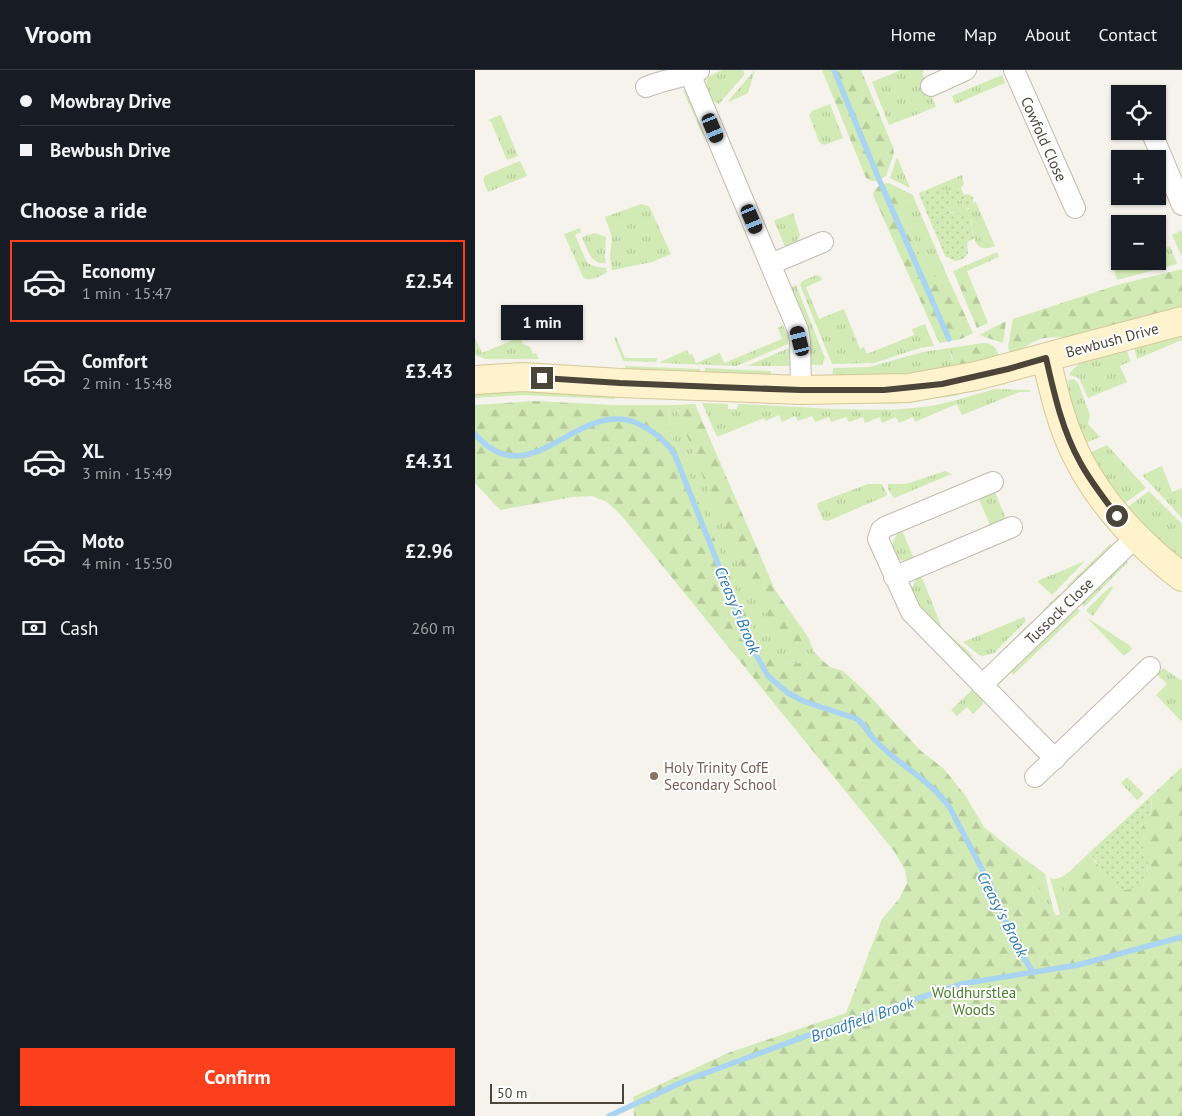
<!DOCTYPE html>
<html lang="en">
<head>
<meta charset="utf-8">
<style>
  body { margin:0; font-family:"PT Sans",sans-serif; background:#20242c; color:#f1f3f6; height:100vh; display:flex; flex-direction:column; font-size:19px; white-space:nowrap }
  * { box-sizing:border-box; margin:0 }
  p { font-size:16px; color:#9ea1a6 }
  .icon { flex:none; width:28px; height:28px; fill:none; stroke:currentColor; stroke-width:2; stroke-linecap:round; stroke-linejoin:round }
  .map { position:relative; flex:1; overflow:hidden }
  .drawer { display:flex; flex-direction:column; background:#171b24; width:475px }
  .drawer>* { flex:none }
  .banner { display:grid; align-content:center; height:110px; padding:0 20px; background:#171b24 }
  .fabs { position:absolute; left:636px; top:15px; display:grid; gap:10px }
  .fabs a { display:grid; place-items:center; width:55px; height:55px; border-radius:0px; background:#171b24; box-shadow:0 1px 4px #0004; font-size:25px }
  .scale { position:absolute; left:15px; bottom:12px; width:134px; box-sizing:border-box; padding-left:5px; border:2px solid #4b4439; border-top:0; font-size:14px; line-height:18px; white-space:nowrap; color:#4b4439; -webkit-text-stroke:4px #fff; paint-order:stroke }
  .end { position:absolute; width:22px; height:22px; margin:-11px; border:6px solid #4b4439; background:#fff; box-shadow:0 0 0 2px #fff }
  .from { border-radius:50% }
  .bubble { position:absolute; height:35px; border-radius:0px; background:#171b24; box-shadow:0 1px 4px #0004; font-size:16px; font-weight:700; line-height:35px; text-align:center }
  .car { position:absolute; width:15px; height:30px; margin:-15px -8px; border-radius:6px; box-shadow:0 0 4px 1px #0007; background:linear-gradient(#222 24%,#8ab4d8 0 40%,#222 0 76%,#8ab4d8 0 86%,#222 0) }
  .banner b { display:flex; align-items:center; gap:18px; height:48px; font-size:19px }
  .banner b+b { border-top:1px solid #363941 }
  .banner i { width:12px; height:12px; background:#f1f3f6 }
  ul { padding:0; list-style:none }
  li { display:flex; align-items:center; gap:15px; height:82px; margin:0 10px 8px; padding:0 10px; border:2px solid transparent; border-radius:0px }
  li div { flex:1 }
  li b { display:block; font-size:19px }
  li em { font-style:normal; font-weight:700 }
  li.active { border-color:#fc3f1d }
  li>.icon { width:45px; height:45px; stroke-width:1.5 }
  h2 { padding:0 20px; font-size:22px; line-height:60px }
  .pay { display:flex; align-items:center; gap:12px; height:55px; padding:0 20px; font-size:19px }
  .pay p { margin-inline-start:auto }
  .action { display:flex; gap:10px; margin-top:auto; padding:10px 20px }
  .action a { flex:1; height:58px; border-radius:0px; background:#fc3f1d; color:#fff; font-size:20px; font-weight:700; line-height:58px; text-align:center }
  header { display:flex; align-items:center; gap:30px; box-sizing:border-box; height:70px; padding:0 25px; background:#171b24; border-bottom:1px solid #363941 }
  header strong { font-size:24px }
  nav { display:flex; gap:28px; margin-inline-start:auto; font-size:18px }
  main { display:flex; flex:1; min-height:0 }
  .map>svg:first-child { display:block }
  .grass { fill:url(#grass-tufts) }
  .forest { fill:url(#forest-firs) }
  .park { fill:url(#park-dots) }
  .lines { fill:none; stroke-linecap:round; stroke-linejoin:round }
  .stream { stroke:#a9d4f2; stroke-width:5.5 }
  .street-casing { stroke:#c2bbae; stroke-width:22 }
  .secondary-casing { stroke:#d6c79b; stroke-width:30 }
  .street { stroke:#fff; stroke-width:20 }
  .secondary { stroke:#fff3cd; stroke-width:28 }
  .route { stroke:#4b4439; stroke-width:6 }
  .education-dot { fill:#8d6e63; stroke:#fff; stroke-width:2 }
  .labels { text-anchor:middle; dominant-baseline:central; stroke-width:4; stroke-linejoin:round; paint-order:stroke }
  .street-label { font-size:15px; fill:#4b4439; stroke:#fff }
  .education-label { font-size:15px; fill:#785e54; stroke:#fff; text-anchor:start }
  .park-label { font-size:15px; fill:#4a7f2a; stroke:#fff }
  .water-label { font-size:16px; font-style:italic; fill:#2e7ab2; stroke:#fff }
</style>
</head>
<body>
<header>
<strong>Vroom</strong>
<nav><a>Home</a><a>Map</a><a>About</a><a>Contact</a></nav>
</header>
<main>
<section class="drawer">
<div class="banner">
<b><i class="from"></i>Mowbray Drive</b>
<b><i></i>Bewbush Drive</b>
</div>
<h2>Choose a ride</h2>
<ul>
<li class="active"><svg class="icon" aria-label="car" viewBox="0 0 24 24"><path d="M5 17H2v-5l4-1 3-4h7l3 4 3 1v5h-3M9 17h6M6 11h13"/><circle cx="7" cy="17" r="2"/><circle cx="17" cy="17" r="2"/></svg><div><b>Economy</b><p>1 min · 15:47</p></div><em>£2.54</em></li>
<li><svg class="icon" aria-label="car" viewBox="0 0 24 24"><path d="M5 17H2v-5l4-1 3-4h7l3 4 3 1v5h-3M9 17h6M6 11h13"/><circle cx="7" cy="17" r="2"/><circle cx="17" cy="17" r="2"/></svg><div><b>Comfort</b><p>2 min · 15:48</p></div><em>£3.43</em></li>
<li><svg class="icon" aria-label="car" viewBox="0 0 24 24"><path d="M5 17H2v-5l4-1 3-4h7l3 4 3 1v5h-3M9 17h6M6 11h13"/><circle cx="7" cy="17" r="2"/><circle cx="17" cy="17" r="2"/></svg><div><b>XL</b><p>3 min · 15:49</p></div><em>£4.31</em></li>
<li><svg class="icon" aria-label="car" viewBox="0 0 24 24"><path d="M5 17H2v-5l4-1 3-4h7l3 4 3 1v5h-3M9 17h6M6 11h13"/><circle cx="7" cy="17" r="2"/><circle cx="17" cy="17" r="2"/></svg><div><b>Moto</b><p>4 min · 15:50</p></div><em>£2.96</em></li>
</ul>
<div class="pay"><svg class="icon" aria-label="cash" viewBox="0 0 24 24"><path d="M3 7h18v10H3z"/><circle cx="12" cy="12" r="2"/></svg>Cash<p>260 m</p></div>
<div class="action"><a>Confirm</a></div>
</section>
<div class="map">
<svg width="707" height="1046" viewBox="0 0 707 1046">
  <defs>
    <pattern id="grass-tufts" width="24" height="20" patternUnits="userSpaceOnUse" patternTransform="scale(1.25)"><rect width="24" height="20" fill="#d2eab5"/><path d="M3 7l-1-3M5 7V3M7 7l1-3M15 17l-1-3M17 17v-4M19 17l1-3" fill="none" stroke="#b6ca9c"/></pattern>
    <pattern id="forest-firs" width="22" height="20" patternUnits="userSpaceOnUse" patternTransform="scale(1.25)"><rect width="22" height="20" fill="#d2eab5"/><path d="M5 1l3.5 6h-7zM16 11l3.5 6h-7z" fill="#b6ca9c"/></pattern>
    <pattern id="park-dots" width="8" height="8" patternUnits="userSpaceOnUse" patternTransform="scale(1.25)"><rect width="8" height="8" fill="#d2eab5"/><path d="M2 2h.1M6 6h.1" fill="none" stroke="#b6ca9c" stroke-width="1.8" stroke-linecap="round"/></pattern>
  </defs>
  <rect width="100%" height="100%" fill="#f6f3ec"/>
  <g class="grass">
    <polygon points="247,0 268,0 270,4 244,34 236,30 231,15 233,7"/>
    <polygon points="280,0 273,23 254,32 254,30"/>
    <polygon points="426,0 449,0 447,3 461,37 414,55 397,12"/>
    <polygon points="527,5 530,13 480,34 477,26"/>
    <polygon points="208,20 212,20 231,54 229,68"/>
    <polygon points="355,34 368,68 349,75 344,72 334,45 337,41"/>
    <polygon points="26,45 43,86 32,90 16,52 13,50"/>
    <polygon points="422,87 435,118 415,108"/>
    <polygon points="45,91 52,106 13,122 8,110 11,105"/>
    <path d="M487,105L489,114C479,129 462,114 448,123L446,131L444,123Z"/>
    <polygon points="439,128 474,210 469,212 463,211 448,194 440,171 426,148 425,141 427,135"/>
    <path d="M485,130L487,131L488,136L493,139C498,138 500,135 500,130L520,176C497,185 499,164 496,150L487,144L475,142L473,136C475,131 480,130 485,130Z"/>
    <polygon points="166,134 173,136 176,140 196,184 177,192 137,200 135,187 137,167 130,147"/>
    <polygon points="318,143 325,165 321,174 311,179 299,151"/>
    <path d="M105,158L106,162L100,165L112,193L122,197L131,198L132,202C125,206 115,213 108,207L89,164Z"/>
    <polygon points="707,160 707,187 697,165"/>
    <path d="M120,163L131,167L130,186L131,193C115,195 113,180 107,167Z"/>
    <polygon points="695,176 702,194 642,210 639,199 667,191 682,191 683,181"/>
    <polygon points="342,205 346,207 347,210 331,217 344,249 369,239 385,279 389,277 392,284 439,265 437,259 450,254 459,276 445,278 399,293 357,294 325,215 327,211"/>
    <polygon points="321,215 350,288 347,295 336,295 315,218"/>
    <polygon points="308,255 313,266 313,274 261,296 186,293 185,292 212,280 214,285 217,284 221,293 245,283 249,293 307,269 303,258"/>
    <polygon points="707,261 707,270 662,289 658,274"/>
    <polygon points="45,267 48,274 55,277 58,284 61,283 64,289 11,289 0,285 0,268 7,283"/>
    <polygon points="141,267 150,288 183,288 181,292 148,291 139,268"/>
    <path d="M650,277L656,291L645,296L652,312L613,328L604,308L594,305C604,287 631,284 650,277Z"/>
    <polygon points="314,278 319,279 316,295 313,296 272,296"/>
    <polygon points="475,278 477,290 483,298 445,308 357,310 358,298 394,297 448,282"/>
    <polygon points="150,296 225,299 225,301 220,301 219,305 150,301"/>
    <polygon points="230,298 296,301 296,308 230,305"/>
    <polygon points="599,309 603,313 615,345 613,354 625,367 608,374 594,324 593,310"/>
    <polygon points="530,311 530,315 517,315 479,326 419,334 235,329"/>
    <path d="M519,319L554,320L556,322H544L487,345L482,334L440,352L438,347L424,353L421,347L407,353L405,347L390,353L388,347L374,352L371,347L356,352L354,347L340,352L337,346L323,351L320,346L307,352L304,345L291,351L289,348L242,367L227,333L253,334V339H262L263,334C322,336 390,344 448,337C472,334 496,326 519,319Z"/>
    <polygon points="0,320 141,321 140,329 47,325 0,328"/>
    <path d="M194,335H201L219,385L330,574L333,567L339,582L347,590C313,597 297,595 279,564L199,373L195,359Z"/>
    <polygon points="632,375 671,418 647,435 612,384"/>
    <polygon points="687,396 697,422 707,418 707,448 667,405"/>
    <polygon points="470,401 477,404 419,428 413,419 413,414 431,414"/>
    <polygon points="393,414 407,414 412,424 411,426 353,451 348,450 342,436 343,433"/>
    <polygon points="519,420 532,451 516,457 503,427"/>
    <polygon points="674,421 707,454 707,495 650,439"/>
    <path d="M427,460L439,489C415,498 411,470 427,460Z"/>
    <polygon points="635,474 638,476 595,521 592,516"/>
    <polygon points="651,490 653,492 609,537 604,533"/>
    <polygon points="610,491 577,525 562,511"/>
    <path d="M444,506L448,510L467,558L498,586L493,588C479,574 441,541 437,523C436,517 440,511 444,506Z"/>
    <polygon points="636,516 638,518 618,546 612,542 612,539"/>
    <polygon points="584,524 588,528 526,588 522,585 556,552 557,553 568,543 568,540"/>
    <polygon points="601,537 605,541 538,605 535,600"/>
    <polygon points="549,547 551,551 519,583 508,586 504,585 488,572"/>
    <polygon points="611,547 654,575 657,579 649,586"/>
    <polygon points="688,598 707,611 707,652 681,625 692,614 682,604"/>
    <polygon points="498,619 506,626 508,634 498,644 492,637 482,646 476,640"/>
    <polygon points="652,707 669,724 662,730 646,713"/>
    <path d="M535,778L570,804L578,839L581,846L578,847C566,822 553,800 535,778Z"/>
    <path d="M594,802L589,820L587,844H585L575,808C582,811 588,806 594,802Z"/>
  </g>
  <g class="forest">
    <polygon points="347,0 386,0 418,77 419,83 411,106 402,111 396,111 391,108"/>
    <path d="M414,113L438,125L439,128L427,135L426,148L440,171L448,194L463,211L469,212L474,210L498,263L486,269L465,273L462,268L398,125C400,116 406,114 414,113Z"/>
    <polygon points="522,182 524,187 492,201 513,253 502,258 478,201"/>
    <polygon points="707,199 707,242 596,268 576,267 565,269 556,273 536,287 533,276 538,249 642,215"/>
    <polygon points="531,251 528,273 504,265"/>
    <path d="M508,273C520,273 522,280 526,290L481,297L479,295L475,278Z"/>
    <path d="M59,331L137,335H194L195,359L199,373L279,563C297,595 313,597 347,590L355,597L368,601L392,623L446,681L469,699L490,725L509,757L535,778L550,797L564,818L578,847L587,843L589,820L594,802L613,784L626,798L668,812C680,796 668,783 664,766C663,757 672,753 675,746C677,739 677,732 676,726L707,697V1046H159L158,1027L253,983L371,943L407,849L424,829L432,813L430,800L419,781L146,445L132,432L117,426L98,427L25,440L0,413V335Z"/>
    <path d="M220,334L300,520L333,567L330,574C325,576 320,577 315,574C288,562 212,371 201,335Z"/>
  </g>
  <g class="park">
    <path d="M486,118L489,125L493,124L498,127L499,135L496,138H491L488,136L487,131H479L474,133L473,138L476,143H487L495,148L499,169L492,172L493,183L488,189L480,191L470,186L446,129C451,110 473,126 486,118Z"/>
    <polygon points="676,726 676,742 675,747 666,757 664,765 673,792 672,807 668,812 656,819 651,820 644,820 639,818 622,792 613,784"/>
  </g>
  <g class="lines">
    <g class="stream">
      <polyline points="359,0 403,107 474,269"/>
      <path d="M0,364C56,429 103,326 164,354C179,361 189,369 199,383L274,572L293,606L313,623L328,631L382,649C390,655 393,663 400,670C423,695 456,710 475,738L520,824L540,874L558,902"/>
      <polyline points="134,1046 212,1010 334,965 486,914 603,895 707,867"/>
    </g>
    <g class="street-casing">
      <g id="street">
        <polyline points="539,0 600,138"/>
        <polyline points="215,4 323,260 325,271 326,320"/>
        <polyline points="456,16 491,0"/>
        <path d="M171,17C188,10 206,8 224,1"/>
        <polyline points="676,61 707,135"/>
        <polyline points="296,194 348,172"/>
        <polyline points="518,412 410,457 406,460 403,469 436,542 580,689"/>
        <polyline points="419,507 537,457"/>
        <polyline points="507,615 661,467"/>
        <polyline points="560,707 675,597"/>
      </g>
    </g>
    <g class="secondary-casing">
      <g id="secondary">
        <path d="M571,288C579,323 587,358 604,390C627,435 666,476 707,507"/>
        <polyline points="0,310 48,307 145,313 326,320 433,318 501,306 707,251"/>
      </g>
    </g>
    <use href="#street" class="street"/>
    <use href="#secondary" class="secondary"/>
  </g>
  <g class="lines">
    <path class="route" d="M67,308L145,313L241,317L326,320H409L467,314L533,299L571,288C579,323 587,360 605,392C615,411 629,428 642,446"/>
  </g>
  <circle class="education-dot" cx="179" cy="706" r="5"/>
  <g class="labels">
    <g class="street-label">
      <text transform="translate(569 69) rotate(66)">Cowfold Close</text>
      <text transform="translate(637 270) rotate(-15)">Bewbush Drive</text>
      <text transform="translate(584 541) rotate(-44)">Tussock Close</text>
    </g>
    <g class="education-label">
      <text x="189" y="697">Holy Trinity CofE<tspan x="189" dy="17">Secondary School</tspan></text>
    </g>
    <g class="park-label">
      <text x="499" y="922">Woldhurstlea<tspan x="499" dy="17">Woods</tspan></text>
    </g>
    <g class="water-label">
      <text transform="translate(263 540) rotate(67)">Creasy's Brook</text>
      <text transform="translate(528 844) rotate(63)">Creasy's Brook</text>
      <text transform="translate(387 949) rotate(-19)">Broadfield Brook</text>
    </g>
  </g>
</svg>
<div class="fabs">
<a><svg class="icon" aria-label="locate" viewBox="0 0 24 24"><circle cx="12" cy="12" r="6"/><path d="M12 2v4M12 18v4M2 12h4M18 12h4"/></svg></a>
<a>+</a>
<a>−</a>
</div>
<div class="scale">50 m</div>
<i class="end from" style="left:642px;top:446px"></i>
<i class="end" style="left:67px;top:308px"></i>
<div class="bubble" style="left:26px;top:235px;width:82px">1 min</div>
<i class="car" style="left:238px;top:58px;rotate:157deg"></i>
<i class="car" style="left:277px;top:149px;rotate:157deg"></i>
<i class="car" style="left:325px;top:271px;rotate:346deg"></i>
</div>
</main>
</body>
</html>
